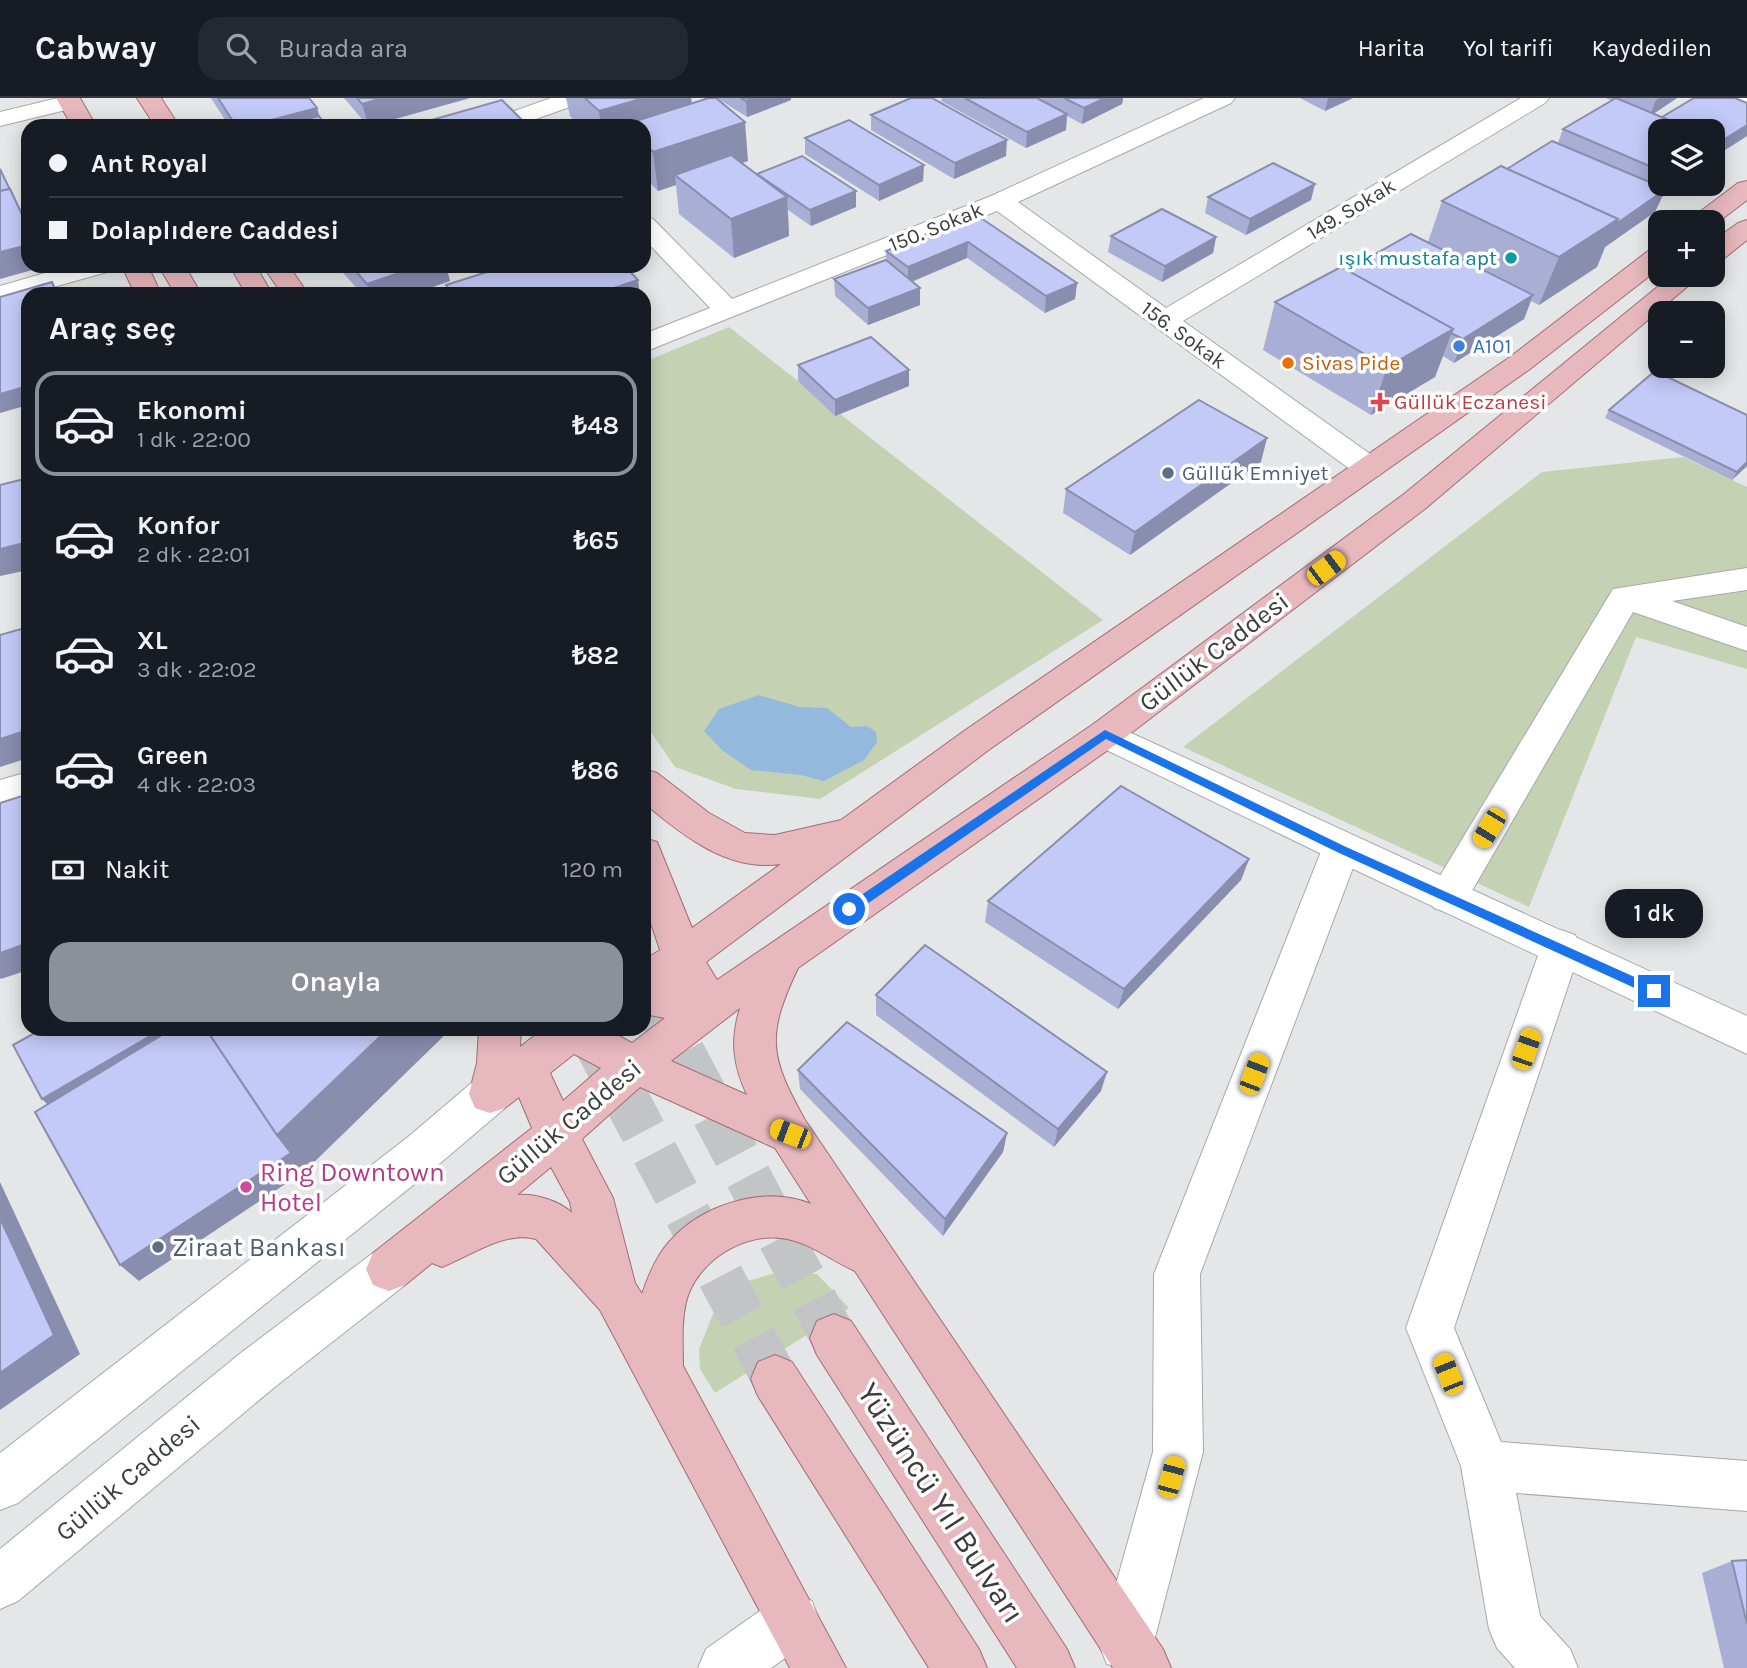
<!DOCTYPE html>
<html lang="tr">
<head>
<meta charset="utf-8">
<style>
  body { margin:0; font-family:Karla,sans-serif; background:#242831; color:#f1f3f6; height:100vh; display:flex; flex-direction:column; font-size:26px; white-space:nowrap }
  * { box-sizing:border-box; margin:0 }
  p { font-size:23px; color:#9ea1a6 }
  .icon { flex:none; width:38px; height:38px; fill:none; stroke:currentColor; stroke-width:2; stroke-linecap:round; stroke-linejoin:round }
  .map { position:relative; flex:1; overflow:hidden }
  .panel { position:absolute; left:21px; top:189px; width:630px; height:749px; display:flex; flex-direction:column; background:#171b24; border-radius:21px; box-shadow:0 4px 18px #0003 }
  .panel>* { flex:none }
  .hud { position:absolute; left:21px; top:21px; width:630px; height:154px; border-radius:21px; box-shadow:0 4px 18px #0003; display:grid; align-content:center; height:154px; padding:0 28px; background:#171b24 }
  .fabs { position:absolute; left:1648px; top:21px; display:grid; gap:14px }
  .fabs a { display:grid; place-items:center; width:77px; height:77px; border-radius:14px; background:#171b24; box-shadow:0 4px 18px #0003; font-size:35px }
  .end { position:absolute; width:32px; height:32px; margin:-16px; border:9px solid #1a73e8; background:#fff; box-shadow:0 0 0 4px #fff }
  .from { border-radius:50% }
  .bubble { position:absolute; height:49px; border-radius:21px; background:#171b24; box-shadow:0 4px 18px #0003; font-size:23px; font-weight:600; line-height:49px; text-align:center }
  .car { position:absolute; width:21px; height:42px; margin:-21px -10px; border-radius:9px; box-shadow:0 0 5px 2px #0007; background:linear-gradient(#f5c518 24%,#345 0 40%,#f5c518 0 76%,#345 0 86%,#f5c518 0) }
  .hud b { display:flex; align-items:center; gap:24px; height:66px; font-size:26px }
  .hud b+b { border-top:2px solid #363941 }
  .hud i { width:18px; height:18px; background:#f1f3f6 }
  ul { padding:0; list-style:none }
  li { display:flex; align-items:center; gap:21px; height:105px; margin:0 14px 10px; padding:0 14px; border:4px solid transparent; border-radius:21px }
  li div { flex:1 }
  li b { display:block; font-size:26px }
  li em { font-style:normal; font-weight:600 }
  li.active { border-color:#8c9099 }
  li>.icon { width:63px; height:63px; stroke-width:1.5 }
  h2 { padding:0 28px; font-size:32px; line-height:84px }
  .pay { display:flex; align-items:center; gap:18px; height:77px; padding:0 28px; font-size:26px }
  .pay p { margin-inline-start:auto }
  .button { display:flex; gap:14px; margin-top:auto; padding:14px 28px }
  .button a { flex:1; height:80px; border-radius:21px; background:#8c9099; color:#fff; font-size:28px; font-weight:600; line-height:80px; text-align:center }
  header { display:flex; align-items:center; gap:42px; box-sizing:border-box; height:98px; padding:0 35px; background:#171b24; border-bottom:2px solid #363941 }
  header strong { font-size:33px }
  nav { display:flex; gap:38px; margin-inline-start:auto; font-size:24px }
  .search { width:490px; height:63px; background:#242831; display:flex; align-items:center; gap:18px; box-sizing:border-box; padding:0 24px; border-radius:21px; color:#9ea1a6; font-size:26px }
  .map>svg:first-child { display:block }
  .green { fill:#c5d1b3 }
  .water { fill:#93badd }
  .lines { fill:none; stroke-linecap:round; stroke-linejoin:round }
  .primary-tunnel-far1 { stroke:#c3c4c5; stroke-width:35; stroke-dasharray:35 18; stroke-linecap:butt }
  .primary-tunnel { stroke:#c3c4c5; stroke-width:46; stroke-dasharray:46 24; stroke-linecap:butt }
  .street-casing { stroke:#a8a8a9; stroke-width:2 }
  .secondary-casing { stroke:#a8a8a9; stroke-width:2 }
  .primary-casing { stroke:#a16e75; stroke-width:2 }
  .street { fill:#fff; fill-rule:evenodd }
  .secondary { fill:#fff; fill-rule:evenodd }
  .primary { fill:#e7b8be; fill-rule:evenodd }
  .wall { fill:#a9aed5 }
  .shaded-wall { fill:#898dae }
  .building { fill:#c4caf8; stroke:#898dae; stroke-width:2 }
  .route { fill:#1a73e8 }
  .culture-dot { fill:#0f9aa8; stroke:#fff; stroke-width:2.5 }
  .shop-dot { fill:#3f7fe0; stroke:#fff; stroke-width:2.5 }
  .food-dot { fill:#e8710a; stroke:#fff; stroke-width:2.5 }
  .health-dot { fill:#e0444e; stroke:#fff; stroke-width:2.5 }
  .service-dot { fill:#5c6f8a; stroke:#fff; stroke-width:2.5 }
  .hotel-dot { fill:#d1479c; stroke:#fff; stroke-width:2.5 }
  .labels { text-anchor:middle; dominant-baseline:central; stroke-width:7; stroke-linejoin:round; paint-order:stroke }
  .far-street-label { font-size:21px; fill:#3c3d3d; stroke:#fff }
  .far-culture-label { font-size:21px; fill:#0d838f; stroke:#fff; text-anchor:end }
  .far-shop-label { font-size:21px; fill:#366cbe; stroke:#fff; text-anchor:start }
  .far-food-label { font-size:21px; fill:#c56008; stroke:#fff; text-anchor:start }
  .far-health-label { font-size:21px; fill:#be3a42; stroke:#fff; text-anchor:start }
  .far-service-label { font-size:21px; fill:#4e5e75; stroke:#fff; text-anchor:start }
  .street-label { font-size:26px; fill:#3c3d3d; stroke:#fff }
  .hotel-label { font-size:26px; fill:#b23c85; stroke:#fff; text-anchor:start }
  .service-label { font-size:26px; fill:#4e5e75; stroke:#fff; text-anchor:start }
  .near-street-label { font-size:32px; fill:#3c3d3d; stroke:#fff }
</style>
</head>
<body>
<header>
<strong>Cabway</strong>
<div class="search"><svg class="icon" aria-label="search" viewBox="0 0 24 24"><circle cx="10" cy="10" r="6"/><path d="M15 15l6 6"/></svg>Burada ara</div>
<nav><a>Harita</a><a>Yol tarifi</a><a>Kaydedilen</a></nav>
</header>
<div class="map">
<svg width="1747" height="1570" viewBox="0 0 1747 1570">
  <rect width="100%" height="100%" fill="#e5e6e7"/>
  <g class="green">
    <polygon points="729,229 1103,522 820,701 736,691 675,669 644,624 644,264"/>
    <polygon points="1683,359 1747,389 1747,571 1636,539 1529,809 1183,649 1542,374"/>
    <polygon points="775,1175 817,1176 849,1210 715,1295 700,1271 699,1251 713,1216 745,1184"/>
  </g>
  <polygon class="water" points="759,597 800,609 827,610 851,629 867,628 876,634 877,644 864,662 824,683 801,677 751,672 722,652 704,633 719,611"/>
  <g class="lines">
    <polyline class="primary-tunnel-far1" points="644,884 650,895"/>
    <g class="primary-tunnel">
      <polyline points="649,893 834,1240"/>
      <polyline points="589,931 775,1281"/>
    </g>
    <g class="street-casing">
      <g id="street">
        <polygon points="58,0 79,0 82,4 78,9 0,28 0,14"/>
        <polygon points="551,0 585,0 581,5 516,28 482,28 486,23"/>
        <polygon points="1204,0 1235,0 1231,5 1018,104 1166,210 1521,0 1549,0 1545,5 1183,223 1380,363 1384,370 1380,377 1369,380 1358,377 997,113 644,254 644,236 710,210 644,141 644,118 653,121 732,201 991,98"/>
        <polygon points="1729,0 1747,0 1747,10 1733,5"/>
        <polygon points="69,168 111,168 107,174 0,204 0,188"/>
        <polygon points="1747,470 1747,492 1672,503 1747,529 1747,553 1633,514 1462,810 1448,815 1434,810 1429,799 1434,788 1613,491"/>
        <polygon points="28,674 28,702 0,710 0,682"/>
        <path d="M1341,736L1354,740L1360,751L1200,1176L1203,1354L1153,1547L1145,1566C1132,1570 1120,1570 1107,1566L1099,1547L1153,1354L1154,1176L1322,751L1328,740Z"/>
        <polygon points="1561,832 1575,837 1581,849 1454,1230 1501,1344 1747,1363 1747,1413 1516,1395 1540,1518 1570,1551 1578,1570 1515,1570 1497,1550 1489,1531 1461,1368 1406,1230 1541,849 1547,837"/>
        <polygon points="793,1496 812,1503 819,1522 812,1541 771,1570 698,1570 706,1551 774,1503"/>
      </g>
    </g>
    <g class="secondary-casing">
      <g id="secondary">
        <polygon points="1105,623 1747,918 1747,956 1332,761 1092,645 1087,636 1092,627"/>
        <polygon points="490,977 505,982 511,996 505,1010 438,1067 18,1405 0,1412 0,1355 408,1039 475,982"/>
        <polygon points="389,1149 405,1155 412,1171 405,1187 276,1288 18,1503 0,1511 0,1451 242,1254 373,1155"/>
      </g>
    </g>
    <g class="primary-casing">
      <g id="primary">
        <polygon points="56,0 80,0 96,28 72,28"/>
        <polygon points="137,0 161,0 179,28 155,28"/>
        <polygon points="1747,83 1747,102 1713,128 1713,124 1689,124 1693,119 1738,85"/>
        <polygon points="1747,122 1747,142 1722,162 1713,164 1713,143 1738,125"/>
        <path d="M1661,148V169L1530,271L990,651L706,864L717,882L1092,627L1404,396L1672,177H1701L1426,410L1118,645L798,870C766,937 769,958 805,1022L1163,1551L1171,1570H1113L855,1173C832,1163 812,1146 787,1141C746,1132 696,1163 686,1204C681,1225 683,1246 683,1268L846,1570H790L600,1212L536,1141C506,1132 470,1158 442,1169L432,1165L405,1187L389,1193L373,1187L366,1171L373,1155L532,1030L519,999L505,1010L490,1015L475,1010L469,996L477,965L479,931H521L520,949L543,931H606L632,945L665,920L644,916V862L660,852L644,805V740L657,744L692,830L781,766C728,774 682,737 644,705V671L657,675L709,715L745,735L775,737L841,722L964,633L1510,259L1652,150ZM740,910C730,942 733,967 747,997L671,963ZM574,956L601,970L563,1003L550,975ZM640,989L775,1050L811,1106C764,1087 702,1106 669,1144C656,1159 648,1178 642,1196L635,1185L613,1100L582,1041ZM551,1069L570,1104L572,1115C560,1103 534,1095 517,1097Z"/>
        <polygon points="122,168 148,168 161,196 135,196"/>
        <polygon points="159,168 185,168 201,196 175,196"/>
        <polygon points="230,168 256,168 272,196 246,196"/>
        <polygon points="263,168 289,168 308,196 282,196"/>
        <polygon points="834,1216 851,1223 1067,1551 1075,1570 1017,1570 817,1257 810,1240 817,1223"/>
        <polygon points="775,1257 792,1264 979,1551 987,1570 929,1570 758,1298 751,1281 758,1264"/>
      </g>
    </g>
    <use href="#street" class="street"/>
    <use href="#secondary" class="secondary"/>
    <use href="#primary" class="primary"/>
  </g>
  <g class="wall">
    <polygon points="211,0 309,0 317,10 319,18 326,28 229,28"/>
    <polygon points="344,0 470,0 371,28 368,28"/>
    <polygon points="566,0 691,0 692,5 748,63 742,65 757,77 856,93 856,109 811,128 788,112 789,138 734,160 679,116 676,87 658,93 644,79 644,28 580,28 570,18"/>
    <polygon points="717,0 791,0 791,2 747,19"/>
    <polygon points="942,0 1123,0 1122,6 1082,26 1067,18 1066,32 1026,50 941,3"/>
    <polygon points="1300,0 1353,0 1325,13"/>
    <polygon points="1606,0 1677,0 1653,16 1662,19 1747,5 1747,38 1717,57 1661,33 1661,86 1683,86 1662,99 1655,114 1605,149 1597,169 1539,207 1531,203 1524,221 1454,265 1443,258 1435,279 1371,317 1263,252 1275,204 1347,172 1428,144 1442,103 1558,45 1563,31 1612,3"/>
    <polygon points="871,17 1006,58 954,81 871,32"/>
    <polygon points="805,40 923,83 879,103 805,56"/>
    <polygon points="1208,99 1311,102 1246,137 1205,115"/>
    <polygon points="975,116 1077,185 1075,201 1045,215 967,160 912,184 920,207 868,227 835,198 834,181 886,162 886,153"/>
    <polygon points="1111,138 1216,139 1213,155 1162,184 1108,154"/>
    <polygon points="337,168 446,168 450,183 412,196 362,196"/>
    <polygon points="798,267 909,288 835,318 798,283"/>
    <polygon points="1609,312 1747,317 1747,368 1732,382 1605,320"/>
    <polygon points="1261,364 1130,457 1063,415 1066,391"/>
    <polygon points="1249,761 1241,782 1118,911 985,824 988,803"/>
    <polygon points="876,897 1101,993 1054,1049 876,917"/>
    <polygon points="798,972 1007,1035 1003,1054 943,1138 800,991"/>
    <polygon points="1747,1462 1747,1570 1724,1570 1702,1475 1732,1463"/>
  </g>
  <g class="shaded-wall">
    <polygon points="383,0 470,0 369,28 362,6"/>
    <polygon points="644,0 691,0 694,25 601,28 599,13"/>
    <polygon points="754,0 791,0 791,2 747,19 746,3"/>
    <polygon points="1105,0 1123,0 1122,6 1082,26 1084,10"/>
    <polygon points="1328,0 1353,0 1325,13"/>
    <polygon points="1659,0 1677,0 1650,18 1656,2"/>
    <polygon points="317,10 322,28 248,28"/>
    <polygon points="1067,16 1066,32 1026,50 1027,34"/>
    <polygon points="745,24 748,63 684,84 675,77 676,87 658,93 653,54"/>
    <polygon points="1747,27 1747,38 1717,57 1713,64 1713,50 1718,45"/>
    <polygon points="1007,42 1006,58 954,81 955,65"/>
    <polygon points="924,67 923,83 879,103 879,87"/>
    <polygon points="1315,86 1311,102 1246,137 1250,121"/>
    <polygon points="1667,86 1683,86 1662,99 1655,114 1605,149 1597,169 1539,207 1559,159 1664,92"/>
    <polygon points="856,93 856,109 811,128 810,112"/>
    <polygon points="787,99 789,138 734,160 731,121"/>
    <polygon points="1216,139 1213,155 1162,184 1165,168"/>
    <polygon points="968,144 967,160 908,185 908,169"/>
    <polygon points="28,147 28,168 47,168 0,181 0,154"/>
    <polygon points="419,168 446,168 450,183 412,196 370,196 367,186"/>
    <polygon points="638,182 640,196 596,196"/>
    <polygon points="1077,185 1075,201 1045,215 1046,198"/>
    <polygon points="920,190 920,207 868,227 868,210"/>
    <polygon points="1533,197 1524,221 1454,265 1463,241"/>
    <polygon points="1453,231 1435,279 1371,317 1387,269"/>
    <polygon points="909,272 909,288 835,318 835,302"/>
    <polygon points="28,288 28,307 0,315 0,296"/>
    <polygon points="1267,340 1261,364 1130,457 1135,434"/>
    <polygon points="1747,364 1747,368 1732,382 1737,374"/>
    <polygon points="28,444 28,472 0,478 0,451"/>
    <polygon points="28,632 28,660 0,669 0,641"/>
    <polygon points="1249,761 1241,782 1118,911 1124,891"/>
    <polygon points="28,845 28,872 1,881 0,880 0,855"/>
    <polygon points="162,931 175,931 55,1014 42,1001"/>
    <polygon points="388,931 451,931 305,1073 139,1183 120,1167 277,1037"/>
    <polygon points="1107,974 1101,993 1054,1049 1058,1031"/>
    <polygon points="1007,1035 1003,1054 943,1138 945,1121"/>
    <polygon points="0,1084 80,1256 0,1312"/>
  </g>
  <g class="building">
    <polygon points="218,0 309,0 317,10 248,28 236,28"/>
    <polygon points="357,0 383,0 362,6"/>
    <polygon points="585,0 644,0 599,13"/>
    <polygon points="709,0 716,0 745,24 653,54 644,45 644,28 625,28 623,27"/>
    <polygon points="741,0 754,0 746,3"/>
    <polygon points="911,0 932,0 1007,42 955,65 871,17"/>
    <polygon points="965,0 1037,0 1067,16 1027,34"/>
    <polygon points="1064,0 1105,0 1084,10"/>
    <polygon points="1616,0 1695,33 1661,33 1661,73 1563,31"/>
    <polygon points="1694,0 1735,0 1747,5 1747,27 1720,44 1713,41 1713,33 1695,33 1662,19"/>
    <polygon points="502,2 528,28 432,28 428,23"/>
    <polygon points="319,18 326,28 278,28"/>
    <polygon points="849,22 924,67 879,87 805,40"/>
    <polygon points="1713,41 1723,45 1713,50"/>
    <polygon points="1552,43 1666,91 1616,126 1618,121 1507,71"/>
    <polygon points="731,57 787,99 731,121 675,77"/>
    <polygon points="802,58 856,93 810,112 757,76"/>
    <polygon points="1273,65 1315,86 1250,121 1208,99"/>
    <polygon points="1501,68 1618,121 1559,159 1442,103"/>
    <polygon points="0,71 13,98 10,91 0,93"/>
    <polygon points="10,91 28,129 28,147 0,154 0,93"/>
    <polygon points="1162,111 1216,139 1165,168 1111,138"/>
    <polygon points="975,116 1077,185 1046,198 968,144 908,169 886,153"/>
    <polygon points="1411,136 1533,197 1463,241 1451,235 1453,231 1347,172"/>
    <polygon points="886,162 920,190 868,210 834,181"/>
    <polygon points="351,168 419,168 367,186"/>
    <polygon points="506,168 625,168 638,182 596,196 453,196 446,187"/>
    <polygon points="1341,169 1453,231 1387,269 1275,204"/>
    <polygon points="52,184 57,196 28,196 28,288 0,296 0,199"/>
    <polygon points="871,239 909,272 835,302 798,267"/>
    <polygon points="1655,273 1747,317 1747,364 1737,374 1609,312"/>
    <polygon points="1199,302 1267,340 1135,434 1066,391"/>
    <polygon points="28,380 28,444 0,451 0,387"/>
    <polygon points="28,529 28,632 0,641 0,537"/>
    <polygon points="1121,688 1249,761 1124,891 988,803"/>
    <polygon points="28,696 28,845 0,855 0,705"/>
    <polygon points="925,847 1107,974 1058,1031 876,897"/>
    <polygon points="847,924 1007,1035 945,1121 798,972"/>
    <polygon points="42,931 162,931 42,1001 13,947"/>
    <polygon points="172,931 206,931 277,1037 291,1055 120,1167 35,1014"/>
    <polygon points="206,931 388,931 277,1037"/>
    <polygon points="0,1120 54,1237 0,1275"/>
    <polygon points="1747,1462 1747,1526 1732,1463"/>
  </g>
  <polygon class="route" points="1105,632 1344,748 1659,890 1660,893 1654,898 1650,897 1337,754 1106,641 854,815 845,815 845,808"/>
  <circle class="culture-dot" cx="1511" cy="160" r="7"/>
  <circle class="shop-dot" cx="1459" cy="248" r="7"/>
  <circle class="food-dot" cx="1288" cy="265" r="7"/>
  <path class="health-dot" d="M1376.5 293.5h7v7h7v7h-7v7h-7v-7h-7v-7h7z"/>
  <g class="service-dot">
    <circle cx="1168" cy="375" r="7"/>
    <circle cx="158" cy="1149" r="7"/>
  </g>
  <circle class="hotel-dot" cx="246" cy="1089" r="7"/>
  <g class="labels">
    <g class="far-street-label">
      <text transform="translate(1351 111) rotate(-31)">149. Sokak</text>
      <text transform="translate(936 129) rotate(-22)">150. Sokak</text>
      <text transform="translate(1184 237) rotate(36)">156. Sokak</text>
    </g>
    <g class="far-culture-label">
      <text x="1497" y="160">ışık mustafa apt</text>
    </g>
    <g class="far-shop-label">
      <text x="1473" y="248">A101</text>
    </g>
    <g class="far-food-label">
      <text x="1302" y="265">Sivas Pide</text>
    </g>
    <g class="far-health-label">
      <text x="1394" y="304">Güllük Eczanesi</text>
    </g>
    <g class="far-service-label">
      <text x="1182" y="375">Güllük Emniyet</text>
    </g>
    <g class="street-label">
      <text transform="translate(1214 554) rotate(-37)">Güllük Caddesi</text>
      <text transform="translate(569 1024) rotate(-40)">Güllük Caddesi</text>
      <text transform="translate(128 1380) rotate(-40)">Güllük Caddesi</text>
    </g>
    <g class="hotel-label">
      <text x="260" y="1074">Ring Downtown<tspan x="260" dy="30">Hotel</tspan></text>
    </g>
    <g class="service-label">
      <text x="172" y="1149">Ziraat Bankası</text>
    </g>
    <g class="near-street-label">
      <text transform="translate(941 1405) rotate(57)">Yüzüncü Yıl Bulvarı</text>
    </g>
  </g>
</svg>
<div class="fabs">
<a><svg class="icon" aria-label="layers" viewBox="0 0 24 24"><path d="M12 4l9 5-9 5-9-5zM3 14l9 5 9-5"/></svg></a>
<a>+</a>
<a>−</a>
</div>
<i class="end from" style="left:849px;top:811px"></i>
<i class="end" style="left:1654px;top:893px"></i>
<div class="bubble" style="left:1605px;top:791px;width:98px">1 dk</div>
<i class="car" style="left:1326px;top:470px;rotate:53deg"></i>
<i class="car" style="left:1489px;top:730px;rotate:211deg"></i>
<i class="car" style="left:1526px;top:951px;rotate:19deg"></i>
<i class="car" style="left:1254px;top:976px;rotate:21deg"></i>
<i class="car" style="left:790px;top:1036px;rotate:291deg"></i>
<i class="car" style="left:1448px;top:1276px;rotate:338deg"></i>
<i class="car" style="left:1171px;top:1379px;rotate:15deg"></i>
<div class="hud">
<b><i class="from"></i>Ant Royal</b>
<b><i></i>Dolaplıdere Caddesi</b>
</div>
<section class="panel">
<h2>Araç seç</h2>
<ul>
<li class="active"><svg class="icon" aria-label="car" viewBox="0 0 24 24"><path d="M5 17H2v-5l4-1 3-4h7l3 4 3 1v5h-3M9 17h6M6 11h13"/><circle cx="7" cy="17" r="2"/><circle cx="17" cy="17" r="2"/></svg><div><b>Ekonomi</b><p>1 dk · 22:00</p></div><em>₺48</em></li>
<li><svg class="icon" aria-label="car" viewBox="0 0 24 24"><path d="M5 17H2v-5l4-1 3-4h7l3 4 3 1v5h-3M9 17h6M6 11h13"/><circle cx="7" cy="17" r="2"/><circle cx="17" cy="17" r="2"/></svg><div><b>Konfor</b><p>2 dk · 22:01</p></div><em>₺65</em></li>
<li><svg class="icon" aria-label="car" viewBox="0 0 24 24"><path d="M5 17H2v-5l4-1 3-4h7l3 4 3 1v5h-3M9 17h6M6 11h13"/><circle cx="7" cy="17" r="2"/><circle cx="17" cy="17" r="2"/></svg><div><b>XL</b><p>3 dk · 22:02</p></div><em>₺82</em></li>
<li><svg class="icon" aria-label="car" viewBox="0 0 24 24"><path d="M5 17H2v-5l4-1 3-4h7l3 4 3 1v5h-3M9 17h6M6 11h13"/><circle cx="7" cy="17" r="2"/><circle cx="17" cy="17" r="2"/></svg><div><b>Green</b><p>4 dk · 22:03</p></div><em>₺86</em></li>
</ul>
<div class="pay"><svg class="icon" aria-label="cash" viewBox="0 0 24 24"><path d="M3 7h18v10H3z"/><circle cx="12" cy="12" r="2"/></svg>Nakit<p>120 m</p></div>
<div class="button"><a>Onayla</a></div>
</section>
</div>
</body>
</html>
